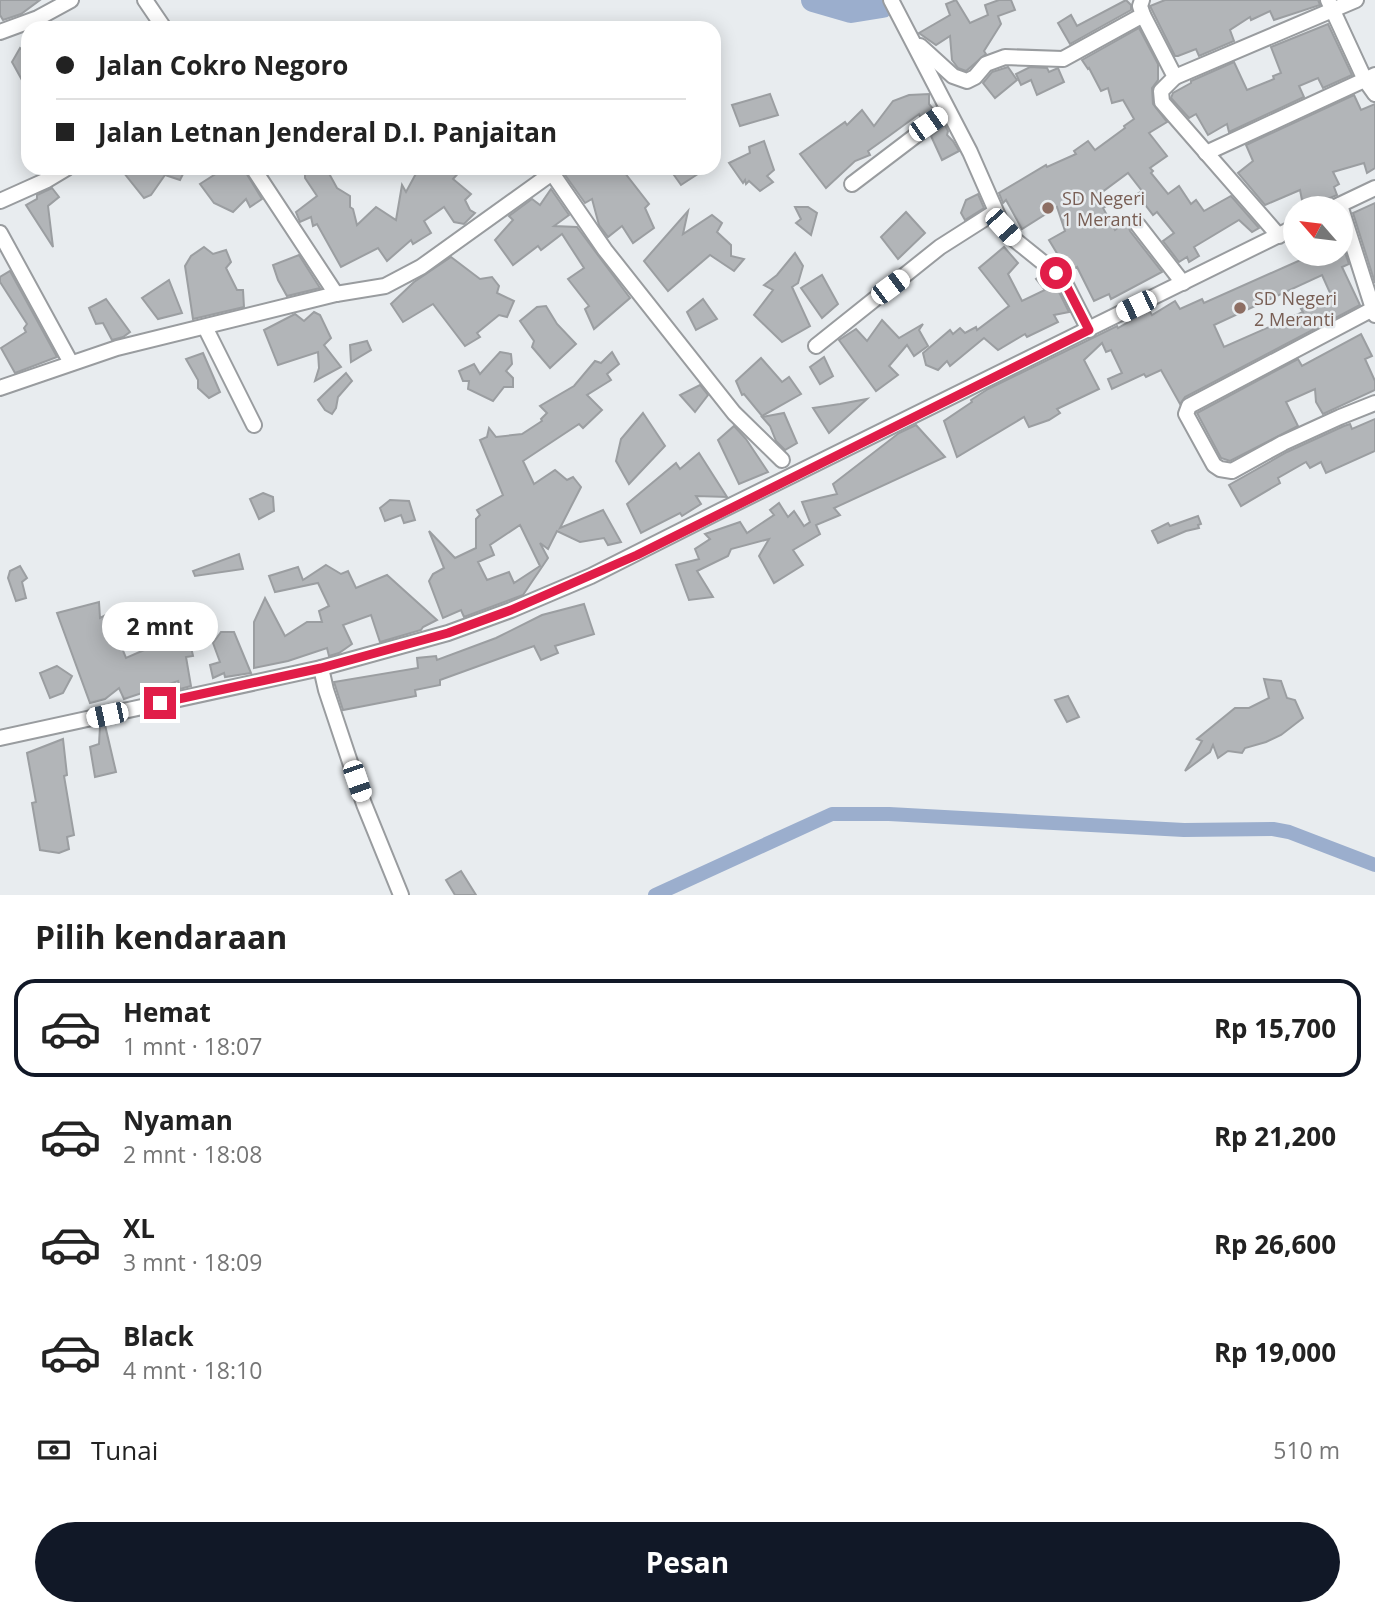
<!DOCTYPE html>
<html lang="id">
<head>
<meta charset="utf-8">
<style>
  body { margin:0; font-family:"Open Sans",sans-serif; background:#f6f6f6; color:#222; height:100vh; display:flex; flex-direction:column; font-size:26px; white-space:nowrap }
  * { box-sizing:border-box; margin:0 }
  p { font-size:23px; color:#767676 }
  .icon { flex:none; width:38px; height:38px; fill:none; stroke:currentColor; stroke-width:2; stroke-linecap:round; stroke-linejoin:round }
  .map { position:relative; height:895px; overflow:hidden }
  .panel { display:flex; flex-direction:column; background:#fff; flex:1 }
  .panel>* { flex:none }
  .guide { position:absolute; left:21px; top:21px; width:700px; height:154px; border-radius:21px; box-shadow:0 4px 18px #0003; display:grid; align-content:center; height:154px; padding:0 35px; background:#fff }
  .needle { width:46px; rotate:298deg }
  .buttons { position:absolute; left:1283px; top:196px; display:grid; gap:14px }
  .buttons a { display:grid; place-items:center; width:70px; height:70px; border-radius:50%; background:#fff; box-shadow:0 4px 18px #0003; font-size:35px }
  .end { position:absolute; width:32px; height:32px; margin:-16px; border:9px solid #e11d48; background:#fff; box-shadow:0 0 0 4px #fff }
  .from { border-radius:50% }
  .bubble { position:absolute; height:49px; border-radius:24px; background:#fff; box-shadow:0 4px 18px #0003; font-size:23px; font-weight:700; line-height:49px; text-align:center }
  .car { position:absolute; width:21px; height:42px; margin:-21px -10px; border-radius:9px; box-shadow:0 0 5px 2px #0007; background:linear-gradient(#fff 24%,#345 0 40%,#fff 0 76%,#345 0 86%,#fff 0) }
  .guide b { display:flex; align-items:center; gap:24px; height:66px; font-size:26px }
  .guide b+b { border-top:2px solid #e0e0e0 }
  .guide i { width:18px; height:18px; background:#222 }
  ul { padding:0; list-style:none }
  li { display:flex; align-items:center; gap:21px; height:98px; margin:0 14px 10px; padding:0 21px; border:4px solid transparent; border-radius:21px }
  li div { flex:1 }
  li b { display:block; font-size:26px }
  li em { font-style:normal; font-weight:700 }
  li.active { border-color:#111827 }
  li>.icon { width:63px; height:63px; stroke-width:1.5 }
  h2 { padding:0 35px; font-size:32px; line-height:84px }
  .pay { display:flex; align-items:center; gap:18px; height:77px; padding:0 35px; font-size:26px }
  .pay p { margin-inline-start:auto }
  .button { display:flex; gap:14px; margin-top:auto; padding:14px 35px }
  .button a { flex:1; height:80px; border-radius:42px; background:#111827; color:#fff; font-size:28px; font-weight:700; line-height:80px; text-align:center }
  .map>svg:first-child { display:block }
  .lines { fill:none; stroke-linecap:round; stroke-linejoin:round }
  .canal { stroke:#9baecd; stroke-width:14 }
  .river { stroke:#9baecd; stroke-width:24 }
  .building { fill:#b2b5b8; stroke:#9b9ea1; stroke-width:2; fill-rule:evenodd }
  .minor-casing { stroke:#999c9f; stroke-width:18 }
  .minor { stroke:#fff; stroke-width:14 }
  .route { stroke:#e11d48; stroke-width:9 }
  .education-dot { fill:#8d6e63; stroke:#e8ecef; stroke-width:2.5 }
  .labels { text-anchor:middle; dominant-baseline:central; stroke-width:5; stroke-linejoin:round; paint-order:stroke }
  .education-label { font-size:18px; fill:#785e54; stroke:#e8ecef; text-anchor:start }
</style>
</head>
<body>
<div class="map">
<svg width="1375" height="895" viewBox="0 0 1375 895">
  <rect width="100%" height="100%" fill="#e8ecef"/>
  <g class="lines">
    <polyline class="canal" points="655,895 832,814 889,814 1184,830 1273,829 1289,832 1375,865"/>
    <polyline class="river" points="813,0 851,11 882,6 887,0"/>
  </g>
  <g class="building">
    <polygon points="0,0 40,0 21,14 3,20 0,15"/>
    <polygon points="956,0 970,23 988,15 985,5 999,0 1011,0 1015,10 998,16 1001,24 984,51 986,54 966,71 958,68 952,60 950,36 936,45 919,33 950,15 946,4"/>
    <polygon points="1126,0 1131,5 1131,10 1070,44 1058,23 1071,15 1077,26"/>
    <polygon points="1165,0 1318,0 1320,5 1274,20 1270,11 1251,20 1250,17 1230,30 1234,41 1199,56 1196,49 1178,56 1175,56 1150,6"/>
    <polygon points="1328,24 1352,75 1323,88 1318,78 1299,86 1304,97 1229,132 1227,124 1208,135 1196,114 1189,118 1171,98 1173,93 1191,83 1191,81 1234,62 1247,90 1274,79 1273,76 1281,73 1271,47"/>
    <polygon points="1139,28 1158,64 1158,80 1152,88 1153,104 1167,122 1149,133 1167,156 1150,168 1153,171 1151,173 1168,194 1179,186 1191,204 1196,200 1204,211 1231,196 1259,228 1252,232 1239,220 1194,247 1199,256 1189,262 1187,257 1179,262 1163,241 1174,233 1157,212 1153,215 1137,194 1142,191 1128,173 1101,193 1110,204 1103,208 1115,230 1127,221 1130,231 1162,272 1111,299 1109,294 1094,301 1077,267 1068,272 1058,262 1061,260 1049,240 1065,231 1057,207 1022,229 1006,200 1003,203 999,193 1046,165 1047,167 1076,154 1074,151 1088,141 1095,150 1125,128 1124,126 1134,119 1123,100 1112,103 1108,88 1101,91 1089,68 1088,69 1082,60"/>
    <polygon points="20,48 28,55 28,91 12,62"/>
    <polygon points="1008,67 1017,80 995,98 983,83 992,72"/>
    <polygon points="1030,67 1047,68 1049,72 1058,68 1064,82 1037,95 1031,80 1021,85 1016,74"/>
    <polygon points="770,94 778,115 740,126 732,105"/>
    <polygon points="929,94 929,104 934,110 921,119 919,114 889,136 868,151 870,155 855,161 826,188 800,154 845,122 847,125 862,110 874,126 893,101 909,95"/>
    <polygon points="1354,95 1361,110 1375,104 1375,168 1367,173 1364,163 1333,172 1339,184 1334,187 1337,195 1321,202 1319,197 1302,200 1300,190 1265,205 1238,173 1253,161 1246,145"/>
    <polygon points="945,125 948,131 947,135 953,141 959,151 942,160 931,136"/>
    <polygon points="764,141 774,170 767,176 773,182 760,191 749,181 746,184 745,180 743,183 729,163 750,153 749,147"/>
    <polygon points="120,168 186,168 180,180 165,175 151,195 144,198"/>
    <polygon points="225,168 243,168 262,199 250,207 246,199 233,212 214,203 200,184"/>
    <polygon points="305,168 326,168 337,188 350,196 350,207 353,209 357,225 376,207 396,220 402,185 406,192 419,168 463,168 453,179 471,194 465,200 470,210 475,213 464,224 454,222 444,207 424,221 431,233 413,244 411,240 387,261 378,248 341,267 317,224 313,226 311,217 300,222 296,212 317,196 305,178"/>
    <polygon points="566,168 621,168 649,204 645,208 654,228 633,243 622,226 608,237 599,225 592,199 585,203 563,172"/>
    <polygon points="669,168 707,168 681,185"/>
    <polygon points="52,188 59,197 48,206 53,247 26,205 37,199 37,195"/>
    <polygon points="551,189 569,215 554,226 577,227 630,298 594,329 585,309 589,306 568,279 584,268 562,234 541,250 538,246 513,265 495,240 513,220 509,216 532,199 540,205"/>
    <polygon points="978,194 984,208 965,220 961,213 966,200"/>
    <polygon points="1375,203 1375,283 1353,213"/>
    <polygon points="795,207 808,207 817,213 811,235 796,223 801,219"/>
    <polygon points="688,211 683,234 712,215 722,223 717,232 731,245 731,256 744,259 734,271 710,255 668,291 644,261"/>
    <polygon points="906,212 925,233 898,259 881,237"/>
    <path d="M1340,238L1349,264L1342,267L1360,305L1185,397L1180,404L1161,370L1146,377L1144,374L1112,389L1108,379L1122,373L1111,350L1106,352L1102,343L1084,360L1099,389L1057,409L1060,413L1049,420L1029,427L1024,417L957,457L944,421L972,402L971,400L988,389L1117,326L1118,328L1149,310L1152,315L1175,301L1180,309L1202,299L1204,303L1314,254H1340ZM1322,275L1331,295L1301,309L1303,312L1224,347L1214,325Z"/>
    <polygon points="204,247 213,254 226,250 231,262 226,268 237,290 243,290 244,307 193,319 185,266 191,256"/>
    <polygon points="1004,247 1018,263 1008,274 1022,301 1045,290 1036,279 1042,274 1058,290 1069,312 1054,315 1058,322 1027,337 1025,334 998,350 984,338 950,366 947,361 938,370 926,365 923,353 950,330 953,334 960,328 965,333 976,327 977,330 1009,306 979,268"/>
    <polygon points="795,253 803,266 798,283 792,287 810,326 782,342 754,315 773,290 764,285 777,275"/>
    <polygon points="299,255 320,288 287,296 278,280 273,265"/>
    <polygon points="451,257 480,279 492,277 499,286 497,293 514,301 507,317 499,315 477,333 480,337 465,346 433,304 403,322 391,304 414,282"/>
    <polygon points="10,271 57,357 15,373 1,348 26,332 24,328 27,324 0,282 0,277"/>
    <polygon points="822,275 838,304 822,318 801,288"/>
    <polygon points="169,280 182,313 158,319 142,298"/>
    <polygon points="106,299 130,332 123,337 112,340 103,323 96,324 89,308"/>
    <polygon points="703,299 717,319 696,330 687,312"/>
    <polygon points="546,306 557,324 576,344 550,368 532,347 534,341 520,321 537,307"/>
    <polygon points="314,312 320,315 331,338 324,345 341,367 315,381 319,368 318,352 278,365 264,330 295,314 304,321"/>
    <polygon points="882,320 899,338 923,324 919,330 928,346 914,356 907,345 889,366 898,375 876,391 839,340 856,329 867,341"/>
    <polygon points="1361,334 1372,356 1365,359 1375,381 1375,390 1323,414 1316,402 1315,389 1286,402 1298,426 1230,461 1221,458 1197,413 1298,359 1302,366"/>
    <polygon points="367,341 371,350 351,362 350,345"/>
    <polygon points="500,352 511,354 512,364 506,371 513,378 513,387 504,387 493,401 468,389 469,381 463,381 459,371 474,364 480,374"/>
    <path d="M612,352L619,364L607,374L611,380L587,395L602,410L583,428L579,424L523,461L534,484L555,470L567,480L573,477L581,487L560,528L603,510L621,542L608,545L604,538L580,542L557,531L548,549L540,543L548,558L523,595L464,617L461,610L443,618L429,581L433,574L444,568L429,531L455,558L476,548V519L480,515L477,510L503,495L480,440L487,437L489,428L496,437L522,434L542,421L541,419L547,413L540,406L574,386L595,361L601,363ZM520,525L540,566L514,583L509,572L487,580L478,562L494,555L490,545Z"/>
    <polygon points="203,353 220,392 209,398 198,388 198,380 186,359"/>
    <polygon points="824,357 833,376 820,384 810,367"/>
    <polygon points="761,358 782,382 789,377 801,394 762,416 744,394 742,395 736,381"/>
    <polygon points="346,373 352,381 338,397 336,408 332,414 325,410 318,400"/>
    <polygon points="700,385 708,395 695,412 680,395"/>
    <polygon points="867,399 829,433 813,408 840,404"/>
    <polygon points="643,413 665,446 629,484 616,461 621,439"/>
    <polygon points="784,413 797,443 785,450 776,441 770,426 762,417"/>
    <polygon points="1375,419 1375,451 1326,473 1321,462 1310,468 1306,462 1278,478 1280,483 1241,506 1229,485 1287,452 1344,426 1350,424 1352,429"/>
    <polygon points="916,425 945,457 834,508 840,515 816,525 820,534 793,550 803,565 774,583 759,556 769,539 731,549 728,556 697,571 713,597 689,600 676,565 699,559 695,549 710,539 705,534 740,522 747,533 774,515 770,510 779,503 788,517 794,511 804,526 810,522 802,502 837,494 833,484 899,433"/>
    <polygon points="734,426 746,439 768,472 739,484 718,440"/>
    <polygon points="699,453 727,497 696,496 701,504 682,516 680,513 641,533 627,504 676,463 680,469"/>
    <polygon points="263,493 273,497 274,511 259,519 250,499"/>
    <polygon points="390,500 409,501 415,520 404,523 401,515 385,521 380,508"/>
    <polygon points="1198,516 1201,524 1198,525 1199,528 1186,531 1158,543 1152,531 1168,523 1170,526"/>
    <polygon points="239,554 243,569 195,576 193,571"/>
    <polygon points="326,565 341,574 348,571 356,588 387,575 437,620 423,627 421,630 380,642 371,615 343,625 352,644 339,653 329,656 327,648 288,661 254,668 254,622 265,598 285,636 307,622 322,622 319,611 329,606 318,583 275,592 269,576 298,567 303,580"/>
    <polygon points="20,566 27,578 22,582 26,598 16,601 8,578 10,571"/>
    <polygon points="99,602 100,618 108,614 126,658 151,647 175,633 194,628 196,644 191,647 193,656 186,657 191,686 180,689 178,681 124,699 119,688 105,699 90,703 57,613"/>
    <polygon points="584,604 594,634 555,646 558,653 541,660 534,646 440,680 440,685 415,690 416,696 343,710 334,682 418,668 417,658 436,656 437,660 496,638 542,615"/>
    <polygon points="221,632 234,632 251,673 225,677 224,673 213,678 210,665 220,662 213,643"/>
    <polygon points="57,666 72,676 63,693 50,698 40,673"/>
    <polygon points="1264,679 1281,681 1287,698 1295,700 1303,718 1281,735 1266,742 1245,748 1242,753 1228,751 1218,758 1213,745 1210,752 1185,771 1202,741 1197,739 1235,708 1249,708 1269,698"/>
    <polygon points="1068,696 1079,717 1067,722 1055,700"/>
    <polygon points="105,725 116,772 95,777 90,747 99,744 100,726"/>
    <polygon points="63,739 67,775 64,776 74,835 67,837 69,849 59,853 40,850 32,803 36,802 27,753"/>
    <polygon points="461,871 476,895 455,895 446,880"/>
  </g>
  <g class="lines">
    <g class="minor-casing">
      <g id="minor">
        <polyline points="145,0 164,28"/>
        <polyline points="891,0 970,152 1003,227 1015,240 1056,273 1066,285 1089,330"/>
        <polyline points="1142,0 1140,6 1143,15 1175,77 1161,91 1162,102 1279,236"/>
        <polyline points="1328,0 1365,80 1375,94"/>
        <polyline points="0,32 38,18 71,0"/>
        <polyline points="920,46 953,76 967,81 975,77 986,64 1005,57 1063,59 1143,15"/>
        <polyline points="1175,77 1356,0"/>
        <polyline points="1206,153 1375,75"/>
        <polyline points="253,168 336,294"/>
        <polyline points="852,184 948,111"/>
        <polyline points="0,201 47,180 67,168"/>
        <polyline points="1340,205 1375,315"/>
        <polyline points="1333,208 1375,188"/>
        <polyline points="1138,225 1183,283"/>
        <polyline points="0,233 71,363"/>
        <polyline points="1373,309 1189,406 1186,414 1214,465 1220,469 1232,471 1283,443 1340,417 1375,403"/>
        <polyline points="205,327 254,425"/>
        <polyline points="816,346 940,247 995,212"/>
        <polyline points="0,388 117,348 336,294 385,286 421,267 552,173 605,250 734,413 782,460"/>
        <polyline points="321,668 326,690 364,804 401,895"/>
        <polyline points="0,738 321,668 448,633 511,610 591,576 720,511 1295,227"/>
      </g>
    </g>
    <use href="#minor" class="minor"/>
  </g>
  <g class="lines">
    <polyline class="route" points="160,703 321,668 448,633 511,610 637,555 1089,330 1066,285 1056,273"/>
  </g>
  <g class="education-dot">
    <circle cx="1048" cy="208" r="7"/>
    <circle cx="1240" cy="308" r="7"/>
  </g>
  <g class="labels">
    <g class="education-label">
      <text x="1062" y="198">SD Negeri<tspan x="1062" dy="21">1 Meranti</tspan></text>
      <text x="1254" y="298">SD Negeri<tspan x="1254" dy="21">2 Meranti</tspan></text>
    </g>
  </g>
</svg>
<div class="buttons">
<a><svg class="needle" viewBox="-14 -14 28 28"><path d="M0-13l5 13h-10z" fill="#e53935"/><path d="M0 13l5-13h-10z" fill="#767676"/></svg></a>
</div>
<i class="end from" style="left:1056px;top:273px"></i>
<i class="end" style="left:160px;top:703px"></i>
<div class="bubble" style="left:102px;top:602px;width:116px">2 mnt</div>
<i class="car" style="left:928px;top:124px;rotate:55deg"></i>
<i class="car" style="left:1003px;top:227px;rotate:138deg"></i>
<i class="car" style="left:890px;top:287px;rotate:53deg"></i>
<i class="car" style="left:1136px;top:306px;rotate:244deg"></i>
<i class="car" style="left:107px;top:715px;rotate:258deg"></i>
<i class="car" style="left:357px;top:781px;rotate:161deg"></i>
<div class="guide">
<b><i class="from"></i>Jalan Cokro Negoro</b>
<b><i></i>Jalan Letnan Jenderal D.I. Panjaitan</b>
</div>
</div>
<section class="panel">
<h2>Pilih kendaraan</h2>
<ul>
<li class="active"><svg class="icon" aria-label="car" viewBox="0 0 24 24"><path d="M5 17H2v-5l4-1 3-4h7l3 4 3 1v5h-3M9 17h6M6 11h13"/><circle cx="7" cy="17" r="2"/><circle cx="17" cy="17" r="2"/></svg><div><b>Hemat</b><p>1 mnt · 18:07</p></div><em>Rp 15,700</em></li>
<li><svg class="icon" aria-label="car" viewBox="0 0 24 24"><path d="M5 17H2v-5l4-1 3-4h7l3 4 3 1v5h-3M9 17h6M6 11h13"/><circle cx="7" cy="17" r="2"/><circle cx="17" cy="17" r="2"/></svg><div><b>Nyaman</b><p>2 mnt · 18:08</p></div><em>Rp 21,200</em></li>
<li><svg class="icon" aria-label="car" viewBox="0 0 24 24"><path d="M5 17H2v-5l4-1 3-4h7l3 4 3 1v5h-3M9 17h6M6 11h13"/><circle cx="7" cy="17" r="2"/><circle cx="17" cy="17" r="2"/></svg><div><b>XL</b><p>3 mnt · 18:09</p></div><em>Rp 26,600</em></li>
<li><svg class="icon" aria-label="car" viewBox="0 0 24 24"><path d="M5 17H2v-5l4-1 3-4h7l3 4 3 1v5h-3M9 17h6M6 11h13"/><circle cx="7" cy="17" r="2"/><circle cx="17" cy="17" r="2"/></svg><div><b>Black</b><p>4 mnt · 18:10</p></div><em>Rp 19,000</em></li>
</ul>
<div class="pay"><svg class="icon" aria-label="cash" viewBox="0 0 24 24"><path d="M3 7h18v10H3z"/><circle cx="12" cy="12" r="2"/></svg>Tunai<p>510 m</p></div>
<div class="button"><a>Pesan</a></div>
</section>
</body>
</html>
